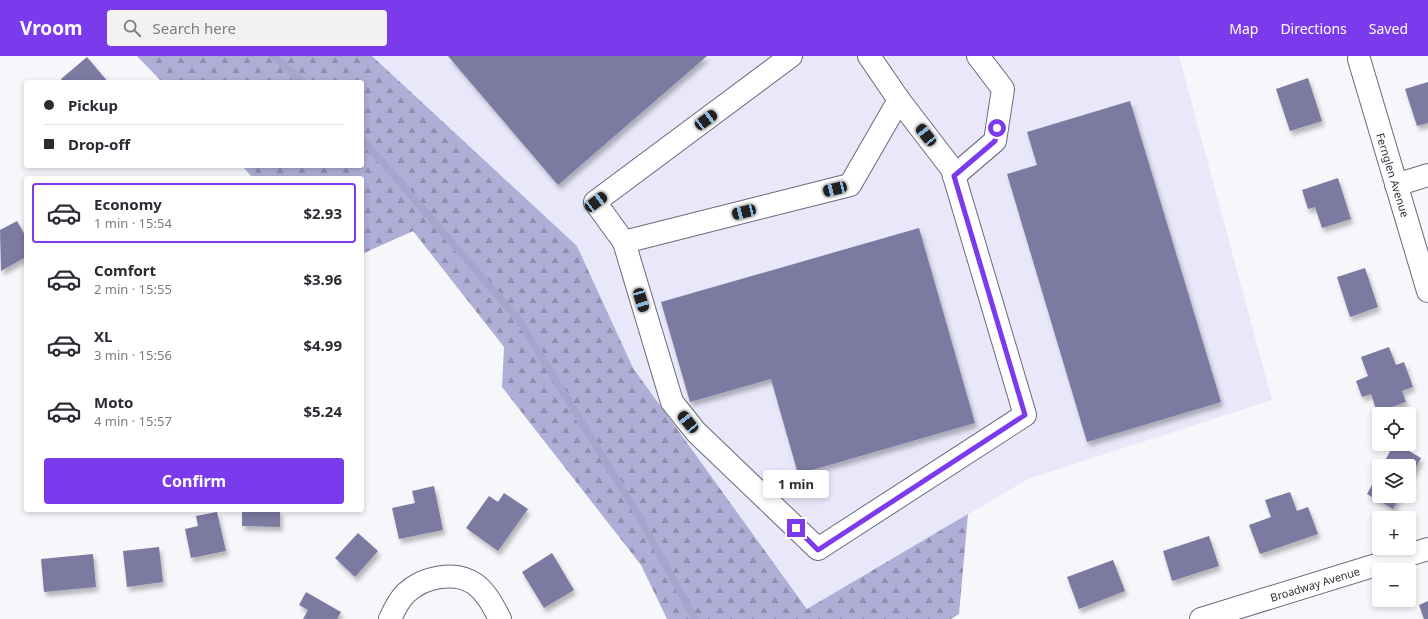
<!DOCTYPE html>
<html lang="en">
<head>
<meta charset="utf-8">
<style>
  body { margin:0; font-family:"Noto Sans",sans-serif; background:#f2f2f3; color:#2b2b33; height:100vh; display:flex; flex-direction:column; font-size:15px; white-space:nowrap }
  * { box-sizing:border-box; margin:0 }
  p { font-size:13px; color:#7c7c81 }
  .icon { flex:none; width:22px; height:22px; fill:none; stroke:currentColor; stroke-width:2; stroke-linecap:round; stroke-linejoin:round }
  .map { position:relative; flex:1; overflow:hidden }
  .panel { position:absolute; left:24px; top:120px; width:340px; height:336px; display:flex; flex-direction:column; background:#fff; border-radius:4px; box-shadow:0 2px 6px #0003 }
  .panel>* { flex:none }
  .hud { position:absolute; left:24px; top:24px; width:340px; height:88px; border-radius:4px; box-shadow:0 2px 6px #0003; display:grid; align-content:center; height:88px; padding:0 20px; background:#fff }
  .buttons { position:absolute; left:1372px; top:351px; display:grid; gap:8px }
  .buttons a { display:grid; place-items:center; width:44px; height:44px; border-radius:4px; background:#fff; box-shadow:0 2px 6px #0003; font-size:20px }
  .end { position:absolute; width:18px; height:18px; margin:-9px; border:5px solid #7c3aed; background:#fff; box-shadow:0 0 0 2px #fff }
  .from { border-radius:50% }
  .bubble { position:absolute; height:28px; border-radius:4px; background:#fff; box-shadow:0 2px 6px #0003; font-size:13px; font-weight:700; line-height:28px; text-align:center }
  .car { position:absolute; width:12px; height:24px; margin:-12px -6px; border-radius:5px; box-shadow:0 0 3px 1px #0007; background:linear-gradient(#222 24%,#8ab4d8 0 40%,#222 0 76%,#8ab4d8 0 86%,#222 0) }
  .hud b { display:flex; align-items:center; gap:14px; height:38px; font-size:15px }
  .hud b+b { border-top:1px solid #e1e1e2 }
  .hud i { width:10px; height:10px; background:#2b2b33 }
  ul { padding:7px 0 0; list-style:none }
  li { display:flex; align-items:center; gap:12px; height:60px; margin:0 8px 6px; padding:0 12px; border:2px solid transparent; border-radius:4px }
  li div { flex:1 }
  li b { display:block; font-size:15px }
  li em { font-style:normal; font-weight:700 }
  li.selected { border-color:#7c3aed }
  li>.icon { width:36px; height:36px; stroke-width:1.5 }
  .primary-button { display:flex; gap:8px; margin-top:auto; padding:8px 20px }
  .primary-button a { flex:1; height:46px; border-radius:4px; background:#7c3aed; color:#fff; font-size:16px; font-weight:700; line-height:46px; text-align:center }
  header { display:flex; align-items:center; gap:24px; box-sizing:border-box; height:56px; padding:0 20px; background:#7c3aed; color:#fff }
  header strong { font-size:19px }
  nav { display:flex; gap:22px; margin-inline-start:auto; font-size:14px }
  .search { width:280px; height:36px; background:#f2f2f3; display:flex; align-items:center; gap:10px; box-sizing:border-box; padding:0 14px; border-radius:4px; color:#7c7c81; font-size:15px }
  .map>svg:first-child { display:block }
  .built { fill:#e8e8fa }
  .forest { fill:url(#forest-firs) }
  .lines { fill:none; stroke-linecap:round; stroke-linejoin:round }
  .stream { stroke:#a5a5cd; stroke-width:7 }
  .building { fill:#7b7aa1; filter:url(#shadow) }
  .minor-casing { stroke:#69697c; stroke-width:24 }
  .minor { stroke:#fff; stroke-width:22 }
  .route { stroke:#7c3aed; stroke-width:5 }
  .labels { text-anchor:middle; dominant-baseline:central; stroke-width:4; stroke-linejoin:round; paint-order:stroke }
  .street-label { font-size:11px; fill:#2f3038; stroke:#fff }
</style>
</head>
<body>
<header>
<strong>Vroom</strong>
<div class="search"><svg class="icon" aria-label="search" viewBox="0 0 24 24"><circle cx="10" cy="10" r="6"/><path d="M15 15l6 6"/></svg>Search here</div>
<nav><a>Map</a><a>Directions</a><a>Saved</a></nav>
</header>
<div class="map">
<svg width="1428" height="563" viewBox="0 0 1428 563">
  <defs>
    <pattern id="forest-firs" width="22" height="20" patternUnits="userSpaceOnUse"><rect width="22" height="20" fill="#aeaed7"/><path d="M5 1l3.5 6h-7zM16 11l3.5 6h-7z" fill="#8e8eaf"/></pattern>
    <filter id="shadow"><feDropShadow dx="2.5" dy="4.5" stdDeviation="2" flood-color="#0004"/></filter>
  </defs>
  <rect width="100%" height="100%" fill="#f7f7fb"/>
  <polygon class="built" points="372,0 1179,0 1272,344 1028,423 808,553 633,312 577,190"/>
  <polygon class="forest" points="137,0 372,0 577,190 633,312 807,553 968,458 959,558 951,563 667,563 641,509 502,331 504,291 413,175 362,198 362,122 253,122 242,110 362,110 362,26 162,26"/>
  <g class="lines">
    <g class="stream">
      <polyline points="273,0 303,26"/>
      <polyline points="362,83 519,264 637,457 695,563"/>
    </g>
  </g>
  <g class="building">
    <polygon points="448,0 707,0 558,129"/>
    <polygon points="87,1 108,26 63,26 61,23"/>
    <polygon points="1308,22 1322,65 1290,75 1276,33"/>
    <polygon points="1428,26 1428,67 1417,70 1405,33"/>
    <polygon points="1130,45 1221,346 1087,386 1007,118 1037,109 1027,76"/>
    <polygon points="1338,122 1351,163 1322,172 1315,151 1308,153 1302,134"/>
    <polygon points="17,165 26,181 26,201 1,215 0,174"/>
    <polygon points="919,172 975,367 798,418 771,323 690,346 661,246"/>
    <polygon points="1365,212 1378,251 1350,261 1337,221"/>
    <polygon points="1389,291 1396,309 1404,306 1413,331 1402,335 1406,346 1377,356 1371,338 1362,341 1356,325 1368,320 1361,301"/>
    <polygon points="1394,388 1397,388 1421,402 1409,424 1409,410 1382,410"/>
    <polygon points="1379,416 1379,440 1400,440 1393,453 1367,438"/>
    <polygon points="434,430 443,474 399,483 392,452 415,447 412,435"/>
    <polygon points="1290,436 1297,455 1308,451 1318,478 1260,498 1249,469 1271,461 1265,444"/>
    <polygon points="504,437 528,453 498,495 466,472 489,440 498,446"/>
    <polygon points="242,454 280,454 280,471 242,470"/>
    <polygon points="217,456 226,495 191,502 185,473 198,470 196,460"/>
    <polygon points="358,477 378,495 355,521 335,502"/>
    <polygon points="1209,480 1219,510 1172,525 1163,495"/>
    <polygon points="159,491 163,526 127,531 123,495"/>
    <polygon points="552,497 574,534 544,552 522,516"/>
    <polygon points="93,498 96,531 44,536 41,503"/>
    <polygon points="1113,504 1125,535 1079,553 1067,521"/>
    <polygon points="306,536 341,556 337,563 303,563 308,554 299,549"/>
    <polygon points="1428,545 1428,563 1424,563 1419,549"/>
  </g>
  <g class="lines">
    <g class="minor-casing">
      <g id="minor">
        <polyline points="791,0 595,146 624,186 850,129 899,44"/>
        <polyline points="1359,3 1428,235"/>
        <polyline points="954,120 995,85 1003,33 978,0"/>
        <polyline points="1396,129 1428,119"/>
        <polyline points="624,186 672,346 696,376 818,493 1025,359 952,113 899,44 869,0"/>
        <path d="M390,563C394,554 399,544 406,537C423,521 455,514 475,528C487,537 493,550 500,563"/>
        <polyline points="1201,563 1428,493"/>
      </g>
    </g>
    <use href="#minor" class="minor"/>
  </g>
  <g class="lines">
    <polyline class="route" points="796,472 818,494 1025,359 954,120 995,85 997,72"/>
  </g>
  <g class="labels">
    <g class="street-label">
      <text transform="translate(1393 119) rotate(73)">Fernglen Avenue</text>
      <text transform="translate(1315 528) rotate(-17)">Broadway Avenue</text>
    </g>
  </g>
</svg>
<div class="buttons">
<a><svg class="icon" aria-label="locate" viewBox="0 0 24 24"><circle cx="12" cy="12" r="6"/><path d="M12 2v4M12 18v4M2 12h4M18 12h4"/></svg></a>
<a><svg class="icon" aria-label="layers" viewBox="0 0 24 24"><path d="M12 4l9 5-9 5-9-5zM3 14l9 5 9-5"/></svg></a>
<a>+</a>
<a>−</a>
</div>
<i class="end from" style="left:997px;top:72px"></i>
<i class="end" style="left:796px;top:472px"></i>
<div class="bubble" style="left:763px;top:414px;width:66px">1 min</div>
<i class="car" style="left:706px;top:64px;rotate:53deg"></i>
<i class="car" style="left:926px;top:79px;rotate:322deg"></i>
<i class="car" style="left:835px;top:133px;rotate:256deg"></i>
<i class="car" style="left:596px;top:146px;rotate:53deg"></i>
<i class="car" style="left:744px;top:156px;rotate:256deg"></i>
<i class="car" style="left:641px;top:244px;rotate:163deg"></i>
<i class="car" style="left:688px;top:366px;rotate:321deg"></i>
<div class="hud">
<b><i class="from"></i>Pickup</b>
<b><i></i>Drop-off</b>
</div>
<section class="panel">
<ul>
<li class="selected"><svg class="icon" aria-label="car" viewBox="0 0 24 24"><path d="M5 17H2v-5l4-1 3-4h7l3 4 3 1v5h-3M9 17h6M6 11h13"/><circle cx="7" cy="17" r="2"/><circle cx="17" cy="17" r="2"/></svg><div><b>Economy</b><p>1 min · 15:54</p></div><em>$2.93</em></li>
<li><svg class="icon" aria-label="car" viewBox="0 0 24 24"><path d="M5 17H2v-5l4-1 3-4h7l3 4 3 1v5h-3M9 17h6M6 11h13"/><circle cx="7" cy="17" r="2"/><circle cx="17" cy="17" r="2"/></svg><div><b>Comfort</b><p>2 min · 15:55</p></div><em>$3.96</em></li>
<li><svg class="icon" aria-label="car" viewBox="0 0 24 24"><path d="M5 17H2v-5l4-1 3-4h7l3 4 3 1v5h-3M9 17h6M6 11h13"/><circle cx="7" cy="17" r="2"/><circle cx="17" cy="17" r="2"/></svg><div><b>XL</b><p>3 min · 15:56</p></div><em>$4.99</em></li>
<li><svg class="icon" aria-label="car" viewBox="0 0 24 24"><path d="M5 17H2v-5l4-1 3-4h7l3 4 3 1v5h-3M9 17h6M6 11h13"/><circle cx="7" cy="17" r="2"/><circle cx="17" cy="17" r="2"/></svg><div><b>Moto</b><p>4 min · 15:57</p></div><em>$5.24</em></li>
</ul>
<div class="primary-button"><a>Confirm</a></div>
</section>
</div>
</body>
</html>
